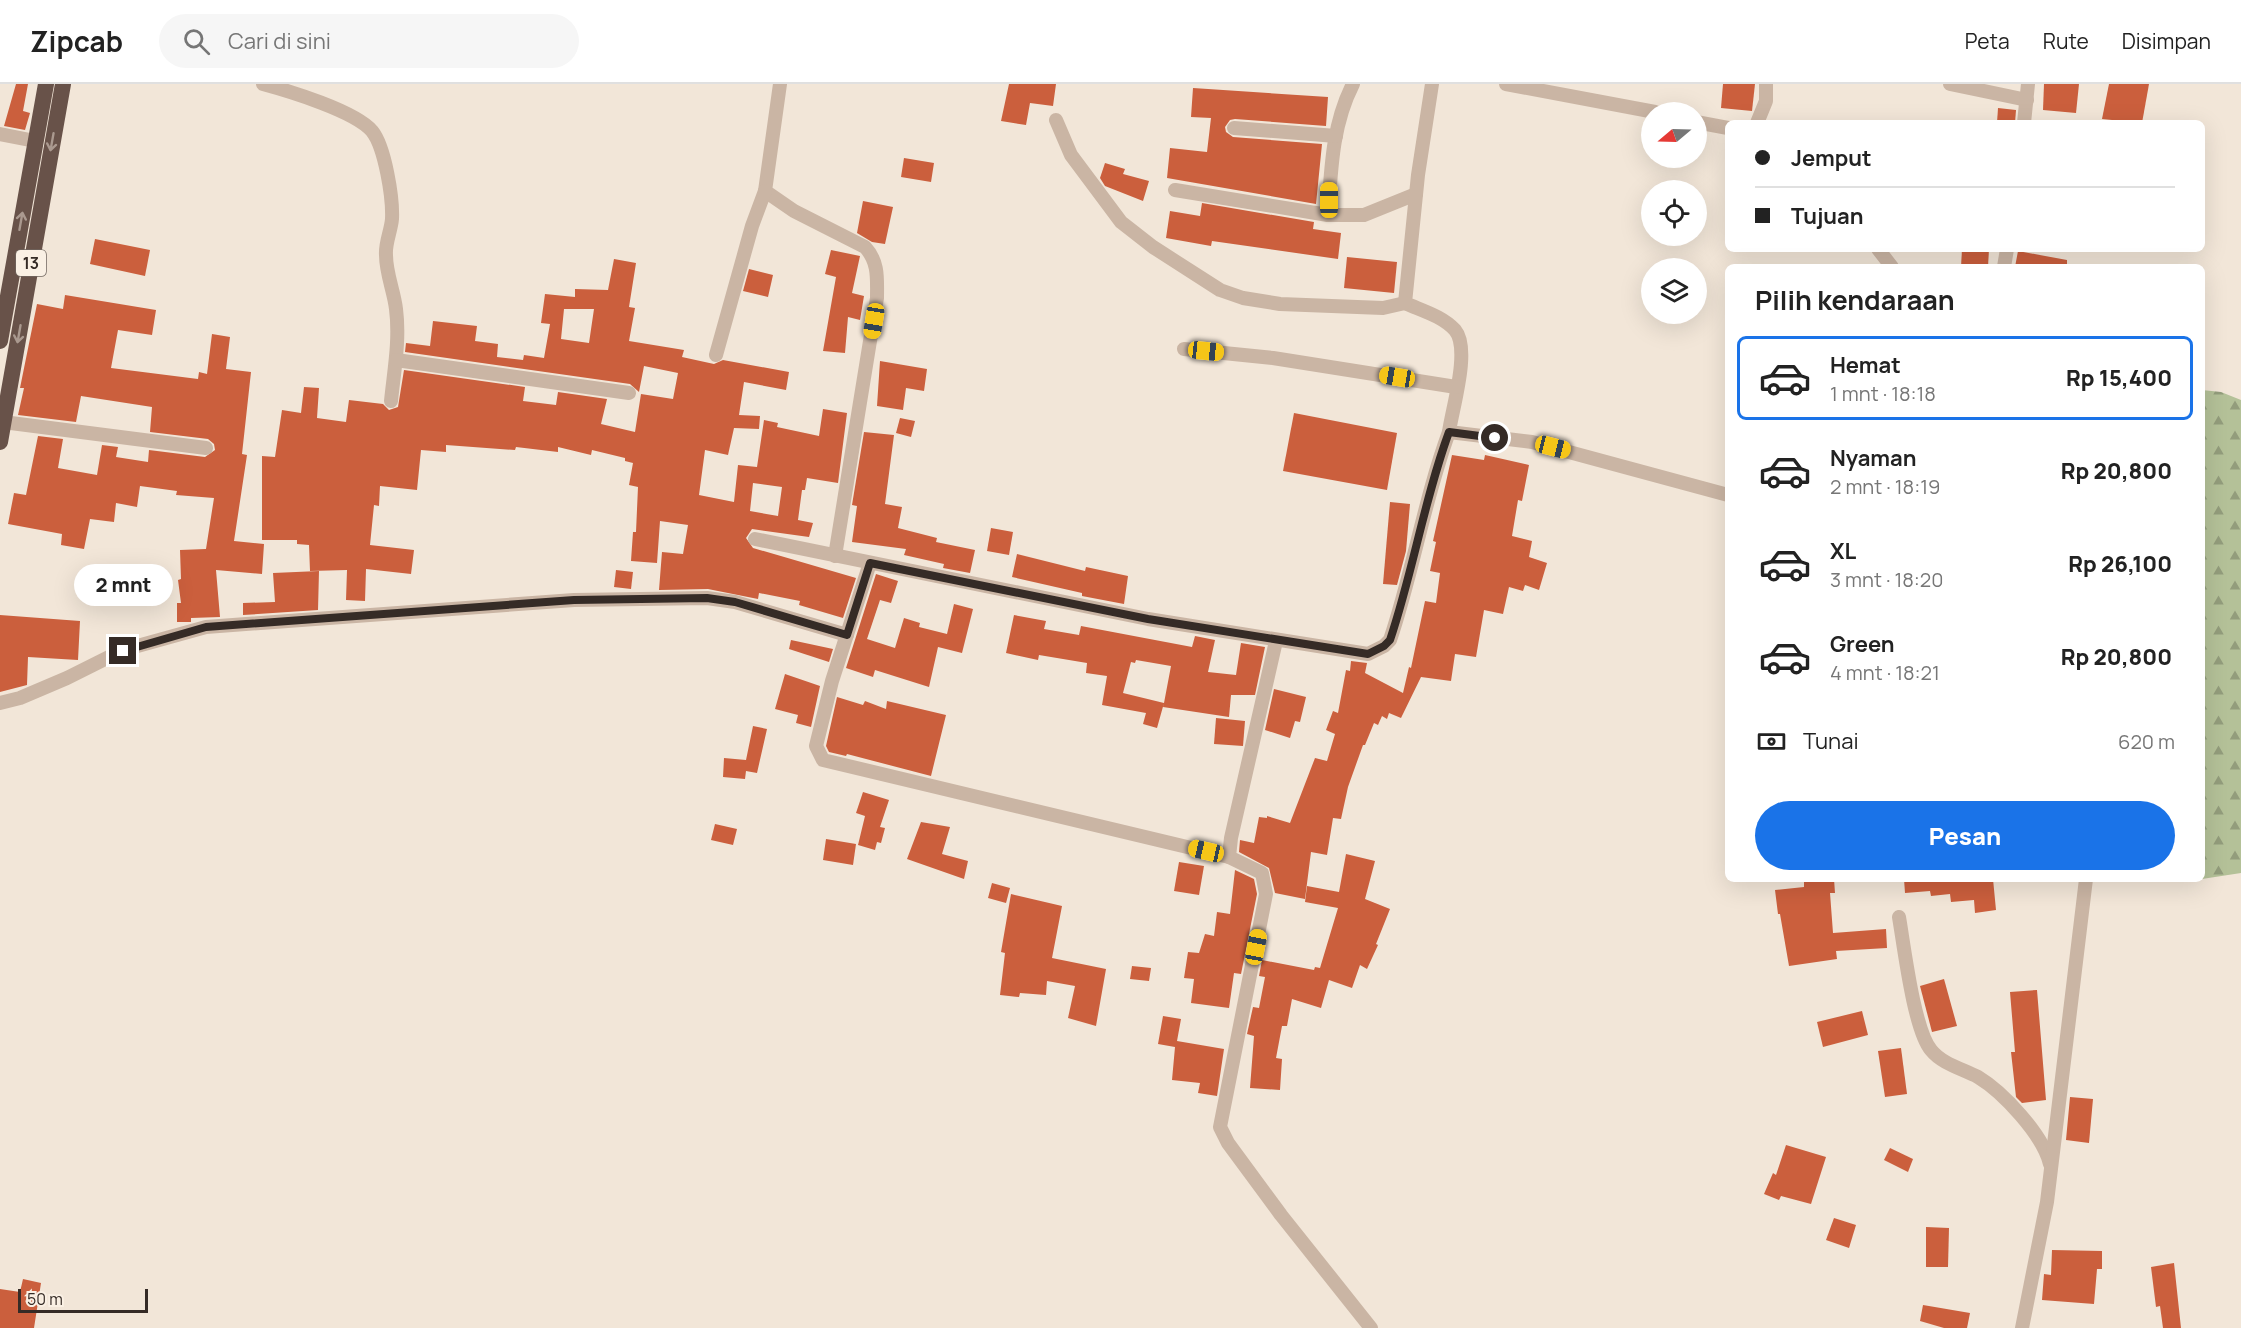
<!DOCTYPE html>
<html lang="id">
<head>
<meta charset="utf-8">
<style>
  body { margin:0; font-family:Manrope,sans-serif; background:#f6f6f6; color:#222; height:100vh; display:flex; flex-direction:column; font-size:22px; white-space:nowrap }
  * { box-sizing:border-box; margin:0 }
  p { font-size:20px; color:#767676 }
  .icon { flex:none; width:33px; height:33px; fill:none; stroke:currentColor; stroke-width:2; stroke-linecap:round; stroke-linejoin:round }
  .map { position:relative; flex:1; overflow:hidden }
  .side { position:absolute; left:1725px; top:180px; width:480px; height:618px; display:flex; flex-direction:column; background:#fff; border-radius:9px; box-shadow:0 6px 24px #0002 }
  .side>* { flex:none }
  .hud { position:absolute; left:1725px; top:36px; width:480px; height:132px; border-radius:9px; box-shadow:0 6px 24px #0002; display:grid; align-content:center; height:132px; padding:0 30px; background:#fff }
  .needle { width:39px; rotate:251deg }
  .buttons { position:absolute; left:1641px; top:18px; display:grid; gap:12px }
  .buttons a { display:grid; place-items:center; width:66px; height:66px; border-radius:50%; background:#fff; box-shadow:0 6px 24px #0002; font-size:30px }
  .scale { position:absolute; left:18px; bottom:15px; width:130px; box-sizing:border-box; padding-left:6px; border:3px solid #352b26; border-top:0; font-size:16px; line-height:21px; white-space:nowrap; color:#352b26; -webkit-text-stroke:4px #faf0e4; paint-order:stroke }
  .end { position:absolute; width:27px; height:27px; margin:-14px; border:8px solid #352b26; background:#fff; box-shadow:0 0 0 3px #fff }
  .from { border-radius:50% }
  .bubble { position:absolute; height:42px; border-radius:21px; background:#fff; box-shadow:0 6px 24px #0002; font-size:20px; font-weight:800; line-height:42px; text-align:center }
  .car { position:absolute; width:18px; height:36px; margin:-18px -9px; border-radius:8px; box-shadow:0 0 4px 2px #0007; background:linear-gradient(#f5c518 24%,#345 0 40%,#f5c518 0 76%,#345 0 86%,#f5c518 0) }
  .hud b { display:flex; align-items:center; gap:21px; height:57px; font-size:22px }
  .hud b+b { border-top:2px solid #e0e0e0 }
  .hud i { width:15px; height:15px; background:#222 }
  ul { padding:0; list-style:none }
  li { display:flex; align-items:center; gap:18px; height:84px; margin:0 12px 9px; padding:0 18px; border:3px solid transparent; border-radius:9px }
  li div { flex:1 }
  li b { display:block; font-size:22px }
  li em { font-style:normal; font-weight:800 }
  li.selected { border-color:#1a73e8 }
  li>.icon { width:54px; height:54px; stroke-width:1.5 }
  h2 { padding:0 30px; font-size:27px; line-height:72px }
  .pay { display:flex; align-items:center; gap:15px; height:66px; padding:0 30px; font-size:22px }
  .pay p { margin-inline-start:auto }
  .button { display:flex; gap:12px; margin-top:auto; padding:12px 30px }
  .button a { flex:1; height:69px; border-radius:36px; background:#1a73e8; color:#fff; font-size:24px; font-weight:800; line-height:69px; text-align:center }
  header { display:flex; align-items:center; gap:36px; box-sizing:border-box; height:84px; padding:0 30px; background:#fff; border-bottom:2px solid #e0e0e0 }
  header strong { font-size:28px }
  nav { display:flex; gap:33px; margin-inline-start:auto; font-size:21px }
  .search { width:420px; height:54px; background:#f6f6f6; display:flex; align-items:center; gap:15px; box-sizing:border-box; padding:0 21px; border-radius:33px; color:#767676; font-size:22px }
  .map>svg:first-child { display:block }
  .forest { fill:url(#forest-firs) }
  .building { fill:#cb5f3d; fill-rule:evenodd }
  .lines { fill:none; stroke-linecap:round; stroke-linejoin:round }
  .minor { stroke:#cab5a4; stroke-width:14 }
  .trunk { stroke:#685249; stroke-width:16 }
  .oneway { stroke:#aa998f }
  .route { stroke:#352b26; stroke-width:8 }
  .labels { text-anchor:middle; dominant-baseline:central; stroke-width:4.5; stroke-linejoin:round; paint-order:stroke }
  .shield { fill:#faf0e4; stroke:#70665f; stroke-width:1.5 }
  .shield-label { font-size:16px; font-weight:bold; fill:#352b26 }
</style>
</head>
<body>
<header>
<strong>Zipcab</strong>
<div class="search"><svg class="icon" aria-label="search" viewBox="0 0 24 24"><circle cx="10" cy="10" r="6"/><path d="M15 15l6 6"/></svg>Cari di sini</div>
<nav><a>Peta</a><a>Rute</a><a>Disimpan</a></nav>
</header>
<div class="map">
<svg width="2241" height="1244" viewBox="0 0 2241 1244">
  <defs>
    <pattern id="forest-firs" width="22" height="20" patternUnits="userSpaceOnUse" patternTransform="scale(1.5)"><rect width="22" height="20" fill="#b4c198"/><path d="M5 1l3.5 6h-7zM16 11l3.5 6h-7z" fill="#939d7c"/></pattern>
  </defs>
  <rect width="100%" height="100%" fill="#f2e6d8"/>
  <polygon class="forest" points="2202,306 2221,308 2241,316 2241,789 2202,795"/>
  <g class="building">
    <polygon points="16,0 28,0 23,27 30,29 25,46 4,42"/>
    <polygon points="1009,0 1056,0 1053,22 1030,19 1026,41 1001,37"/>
    <polygon points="1723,0 1755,0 1752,27 1721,24"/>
    <polygon points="2044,0 2079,0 2076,29 2043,26"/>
    <polygon points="2109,0 2149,0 2142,39 2102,35"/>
    <polygon points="1193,4 1328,13 1326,42 1235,35 1230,36 1225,43 1226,48 1233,53 1322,60 1316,120 1167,94 1170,64 1207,68 1211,34 1191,33"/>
    <polygon points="1998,24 2016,26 2015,39 1997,39"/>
    <polygon points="904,74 934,79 931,98 901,93"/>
    <polygon points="1105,79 1125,85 1123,90 1149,97 1143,117 1105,102 1100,94"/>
    <polygon points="863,117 893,123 885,160 872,158 857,149"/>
    <polygon points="1202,119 1314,138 1313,145 1341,149 1338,175 1212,157 1211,162 1166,154 1170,127 1200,132"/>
    <polygon points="95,155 150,166 145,192 90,180"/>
    <polygon points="1962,165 1989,165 1988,183 1961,183"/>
    <polygon points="831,166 860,172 852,209 864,212 860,236 848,233 845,269 823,267 836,193 825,190"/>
    <polygon points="2018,167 2067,176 2067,183 2015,183"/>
    <polygon points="1347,173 1397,178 1394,209 1344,204"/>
    <path d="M614,175L636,179L629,223L635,224L629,257L684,266L682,273L714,280L723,276L789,288L786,306L744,298L739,331L760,332L759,345L734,344L728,371L705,366L699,411L734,418L738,381L757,383L764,336L778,339L777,343L819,352L823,325L847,329L838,399L807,394L805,406H802L798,436L813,439L809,453L752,445L746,454L753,464L856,494L843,534L799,521L800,517L759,509L758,515L708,505L659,506L662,468L683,470L688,441L660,437L657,479L631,477L633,448H636L638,403L629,401L633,379L625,377V374L592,366L591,371L558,363V368L516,363L515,366L446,361V368L421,366L417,406L380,402L379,422L374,421L370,461L414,466L411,490L366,485L365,517L346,516L347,486L310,487L309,461L297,460V456H262V372L275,373L282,326L301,329L304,303L319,304L317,334L346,338L349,316L383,320L389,326L398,323L404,286L525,303L523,317L556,321L558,308L607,315L601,340L635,348L641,310L673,315L678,289L644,282L639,308L630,300L405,268L406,259L430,262L433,237L477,242L475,257L498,260L497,273L523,276L524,271L544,274L550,240L541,239L545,210L575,213V205L608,206ZM564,225H594L589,259L561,255ZM753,399L782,403L778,432L750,427Z"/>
    <polygon points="749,185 773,191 768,213 743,207"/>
    <polygon points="65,211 156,226 152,251 118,246 111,284 198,295 199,288 207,290 212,250 230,253 226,285 251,288 242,370 247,371 234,457 264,460 262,490 216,486 220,533 191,534 191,538 177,538 177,519 181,519 178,496 181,495 180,466 206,465 214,414 176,411 177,407 140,402 137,423 116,419 114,438 90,435 84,465 61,461 62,450 8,440 14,409 26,411 38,352 63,355 58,384 97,391 102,361 118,363 116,373 148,378 149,366 205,373 215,366 214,360 208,355 150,348 152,323 81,312 76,338 18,331 24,304 20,304 37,220 63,225"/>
    <polygon points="880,277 927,285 924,307 906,304 903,326 877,322"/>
    <polygon points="1294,329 1397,349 1387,406 1283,387"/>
    <polygon points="900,334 915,337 911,353 896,349"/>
    <polygon points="864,348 894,351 885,420 902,423 898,444 937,454 936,458 975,466 970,489 943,484 944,480 904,471 906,465 852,458 857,422 852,421"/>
    <polygon points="1452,371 1484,376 1485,371 1529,381 1522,417 1518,416 1512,452 1532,457 1529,473 1547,479 1539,506 1525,501 1523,507 1509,503 1503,530 1484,526 1476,573 1455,570 1451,597 1421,593 1401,634 1389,629 1387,635 1382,632 1378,641 1374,639 1365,661 1363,661 1348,703 1341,735 1333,734 1327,771 1311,768 1305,815 1275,809 1269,784 1239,768 1240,756 1254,759 1259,733 1267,734 1267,732 1290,739 1315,674 1327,677 1335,650 1326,646 1333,627 1338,629 1346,586 1350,587 1351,577 1367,579 1365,589 1403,609 1409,583 1411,584 1425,517 1436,519 1440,489 1430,487 1436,458 1433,457"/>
    <polygon points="1390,418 1410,420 1406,467 1397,501 1383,500"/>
    <polygon points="991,444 1013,448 1009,471 987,467"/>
    <polygon points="1017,470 1085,487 1086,483 1128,492 1124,520 1082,512 1082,509 1012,493"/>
    <polygon points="616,486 633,488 631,505 614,503"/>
    <polygon points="319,487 318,526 243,531 243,519 275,518 273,489"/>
    <polygon points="876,490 898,497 891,519 880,516 867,555 895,564 904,534 920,539 919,543 947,550 954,520 973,525 962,569 938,563 929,603 875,586 873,593 846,584"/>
    <polygon points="0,531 80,537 78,576 28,573 27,601 0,608"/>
    <path d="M1014,531L1046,537L1044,545L1079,551L1081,542L1192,563L1195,552L1215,556L1208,588L1236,591L1241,559L1265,563L1255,611H1231L1229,633L1163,623L1164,619L1157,644L1143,640L1146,629L1102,621L1107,592L1086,589L1087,579L1039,571L1038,576L1006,569ZM1136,576L1171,582L1164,619L1123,609L1131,578L1135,579Z"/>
    <polygon points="791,556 833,565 829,578 789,565"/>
    <polygon points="785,590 820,602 811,643 796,639 798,631 775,625"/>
    <polygon points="1274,605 1306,613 1300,638 1295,637 1290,654 1265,646"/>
    <polygon points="837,613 863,621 865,617 886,625 887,617 946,631 931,692 847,670 846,672 829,668 826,662"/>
    <polygon points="1216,634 1245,637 1243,662 1214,660"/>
    <polygon points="753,642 767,645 757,689 746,687 745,695 723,693 724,674 746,676"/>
    <polygon points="863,708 889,716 880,743 885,744 881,759 877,758 875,766 858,761 865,732 856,729"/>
    <polygon points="921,738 950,743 942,770 968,777 964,795 907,775"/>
    <polygon points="715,740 737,745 733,761 711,756"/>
    <polygon points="826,755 856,760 853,781 823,776"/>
    <polygon points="1346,770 1375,777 1365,815 1390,825 1376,860 1378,861 1367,885 1360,881 1352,904 1329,896 1321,924 1292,915 1287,942 1282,942 1276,974 1282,975 1280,1006 1250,1004 1254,952 1247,950 1253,923 1259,924 1265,893 1259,892 1262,876 1314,886 1315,883 1320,884 1338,824 1305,818 1307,802 1339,808"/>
    <polygon points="1179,778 1204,782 1199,811 1174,807"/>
    <polygon points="1235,786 1254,795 1257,810 1241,890 1234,889 1229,924 1191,919 1194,895 1184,894 1188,868 1199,869 1205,850 1214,852 1217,828 1230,830"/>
    <polygon points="1804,795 1834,795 1835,809 1830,809 1833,849 1886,845 1887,864 1836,867 1837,875 1789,882 1780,830 1778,830 1775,806 1804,803"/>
    <polygon points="1904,795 1993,795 1996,826 1975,829 1974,816 1951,818 1950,810 1931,812 1930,807 1905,809"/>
    <polygon points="992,799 1010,804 1006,819 988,814"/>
    <polygon points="1011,810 1062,822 1052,874 1106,885 1096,942 1068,934 1075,902 1047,897 1046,911 1020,909 1019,913 1000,911 1005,869 1001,868"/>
    <polygon points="1132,882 1151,884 1149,897 1130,895"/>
    <polygon points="1944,895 1957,942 1932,948 1920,902"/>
    <polygon points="2037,906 2046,1016 2022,1019 2016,1013 2011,968 2015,968 2010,908"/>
    <polygon points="1862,927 1868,951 1823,963 1817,938"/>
    <polygon points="1163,932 1181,935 1177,957 1224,965 1217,1012 1198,1009 1200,999 1172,996 1175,963 1158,960"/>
    <polygon points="1901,964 1907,1010 1885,1013 1878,967"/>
    <polygon points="2070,1013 2093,1015 2089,1059 2066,1056"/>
    <polygon points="1786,1061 1826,1073 1811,1120 1781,1112 1779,1116 1764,1110 1773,1089 1776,1091"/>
    <polygon points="1890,1064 1913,1075 1908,1088 1884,1076"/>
    <polygon points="1834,1134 1856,1141 1849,1164 1826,1156"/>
    <polygon points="1926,1143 1949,1144 1948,1183 1926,1183"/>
    <polygon points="2052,1166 2102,1167 2102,1185 2097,1185 2094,1220 2042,1216 2044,1190 2051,1191"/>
    <polygon points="2174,1179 2181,1244 2163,1244 2160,1222 2156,1223 2151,1183"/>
    <polygon points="23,1195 41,1199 34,1244 0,1244 0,1205 20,1208"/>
    <polygon points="1923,1221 1970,1229 1967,1244 1944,1244 1920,1237"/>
  </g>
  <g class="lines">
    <g class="minor">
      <path d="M263,0C289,7 355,27 372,47C385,63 393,114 392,135C391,147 385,159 386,171C386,190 394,207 396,225C400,256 394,287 391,317"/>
      <path d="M780,0L765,107L794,127L865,163C879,178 877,195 877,214L835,472"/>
      <path d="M1353,0C1332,41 1331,86 1328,131H1364L1416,110"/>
      <path d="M1432,0L1418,91L1405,219C1423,227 1442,232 1455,246C1471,265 1452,325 1449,348L1532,358L1728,411"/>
      <polyline points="1506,0 1655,28"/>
      <polyline points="1950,0 2027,16"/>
      <polyline points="1056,36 1071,71 1121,138 1153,163 1220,206 1243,214 1280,220 1383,224 1405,219"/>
      <polyline points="1696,38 1728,44"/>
      <polyline points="1757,39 1766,17 1766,0"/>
      <polyline points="2024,39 2028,0"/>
      <polyline points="1234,44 1336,52"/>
      <polyline points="0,50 35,57"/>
      <polyline points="1175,106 1328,131"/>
      <polyline points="1878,165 1892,183"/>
      <polyline points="2004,183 2007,165"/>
      <polyline points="1184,265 1273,274 1456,303"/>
      <polyline points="716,271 752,142 765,107"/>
      <polyline points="396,276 629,309"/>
      <polyline points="3,338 206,364"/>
      <path d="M755,455L1148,535L1368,570L1384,562L1390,556C1413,488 1424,416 1449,348"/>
      <polyline points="870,479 832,597 816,662 823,676 1229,773"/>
      <polyline points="1276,557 1231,754 1229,773 1262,789 1266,810 1220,1043 1228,1059 1281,1131 1371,1244"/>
      <polyline points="0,619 20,614 67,594 123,566 206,543 574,516 707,514 735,518 847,551"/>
      <path d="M1899,833C1904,862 1914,946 1931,966C1942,980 1963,985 1978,993C2003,1008 2043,1051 2050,1080"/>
      <polyline points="2022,1244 2047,1118 2086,795"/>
    </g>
    <g class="trunk">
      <polyline points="0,257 46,0"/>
      <polyline points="0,358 63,0"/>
    </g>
  </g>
  <defs><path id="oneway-shaft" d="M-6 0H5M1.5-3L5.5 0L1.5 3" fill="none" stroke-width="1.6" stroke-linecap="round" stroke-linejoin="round" transform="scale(1.5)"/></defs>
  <g class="oneway">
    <use href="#oneway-shaft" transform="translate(52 58) rotate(100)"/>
    <use href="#oneway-shaft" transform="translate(21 137) rotate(-80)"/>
    <use href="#oneway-shaft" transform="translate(19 250) rotate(100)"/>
  </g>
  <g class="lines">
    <path class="route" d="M123,567L206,543L574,516L707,514L735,518L847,551L870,479L1148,535L1368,570L1384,562L1390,556C1413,488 1424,416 1449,348L1495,354"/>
  </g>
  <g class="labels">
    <rect class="shield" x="16" y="166" width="30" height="26" rx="4.5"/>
    <g class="shield-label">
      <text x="31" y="179">13</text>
    </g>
  </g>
</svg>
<div class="buttons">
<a><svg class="needle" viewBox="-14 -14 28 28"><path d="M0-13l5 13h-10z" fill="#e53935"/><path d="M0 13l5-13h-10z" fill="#767676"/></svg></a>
<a><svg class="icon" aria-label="locate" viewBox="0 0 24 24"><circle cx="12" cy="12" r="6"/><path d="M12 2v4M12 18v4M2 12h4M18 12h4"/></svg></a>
<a><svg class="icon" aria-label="layers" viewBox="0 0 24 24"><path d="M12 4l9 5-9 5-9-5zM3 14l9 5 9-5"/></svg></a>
</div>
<div class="scale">50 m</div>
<i class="end from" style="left:1495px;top:354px"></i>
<i class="end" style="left:123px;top:567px"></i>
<div class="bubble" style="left:74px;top:480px;width:99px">2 mnt</div>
<i class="car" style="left:1329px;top:116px;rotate:0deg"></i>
<i class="car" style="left:874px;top:237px;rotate:189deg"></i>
<i class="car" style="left:1206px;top:267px;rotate:96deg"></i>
<i class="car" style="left:1397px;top:293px;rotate:279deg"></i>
<i class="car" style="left:1553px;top:363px;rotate:104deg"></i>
<i class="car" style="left:1206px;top:767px;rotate:283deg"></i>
<i class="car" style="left:1256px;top:863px;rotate:11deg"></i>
<div class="hud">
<b><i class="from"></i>Jemput</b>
<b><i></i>Tujuan</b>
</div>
<section class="side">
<h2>Pilih kendaraan</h2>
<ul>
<li class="selected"><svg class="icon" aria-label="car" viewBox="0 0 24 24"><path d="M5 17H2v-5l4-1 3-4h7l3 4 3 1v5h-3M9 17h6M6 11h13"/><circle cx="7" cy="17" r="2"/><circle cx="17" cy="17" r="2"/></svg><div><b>Hemat</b><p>1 mnt · 18:18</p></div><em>Rp 15,400</em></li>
<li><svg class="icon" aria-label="car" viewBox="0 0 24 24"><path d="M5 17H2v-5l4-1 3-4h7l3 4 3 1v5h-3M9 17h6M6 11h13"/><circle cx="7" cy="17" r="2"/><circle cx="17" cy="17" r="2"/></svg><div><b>Nyaman</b><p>2 mnt · 18:19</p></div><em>Rp 20,800</em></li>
<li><svg class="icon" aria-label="car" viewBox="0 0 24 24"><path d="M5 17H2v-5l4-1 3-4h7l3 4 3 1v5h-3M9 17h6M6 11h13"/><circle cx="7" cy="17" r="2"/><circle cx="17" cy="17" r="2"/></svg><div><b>XL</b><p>3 mnt · 18:20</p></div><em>Rp 26,100</em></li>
<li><svg class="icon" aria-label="car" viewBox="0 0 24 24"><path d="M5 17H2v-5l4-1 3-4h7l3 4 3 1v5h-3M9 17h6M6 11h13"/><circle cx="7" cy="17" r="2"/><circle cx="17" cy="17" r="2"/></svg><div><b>Green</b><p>4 mnt · 18:21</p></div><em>Rp 20,800</em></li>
</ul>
<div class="pay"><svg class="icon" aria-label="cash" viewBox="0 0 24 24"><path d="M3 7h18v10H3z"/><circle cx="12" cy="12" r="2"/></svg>Tunai<p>620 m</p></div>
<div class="button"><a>Pesan</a></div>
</section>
</div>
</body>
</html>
